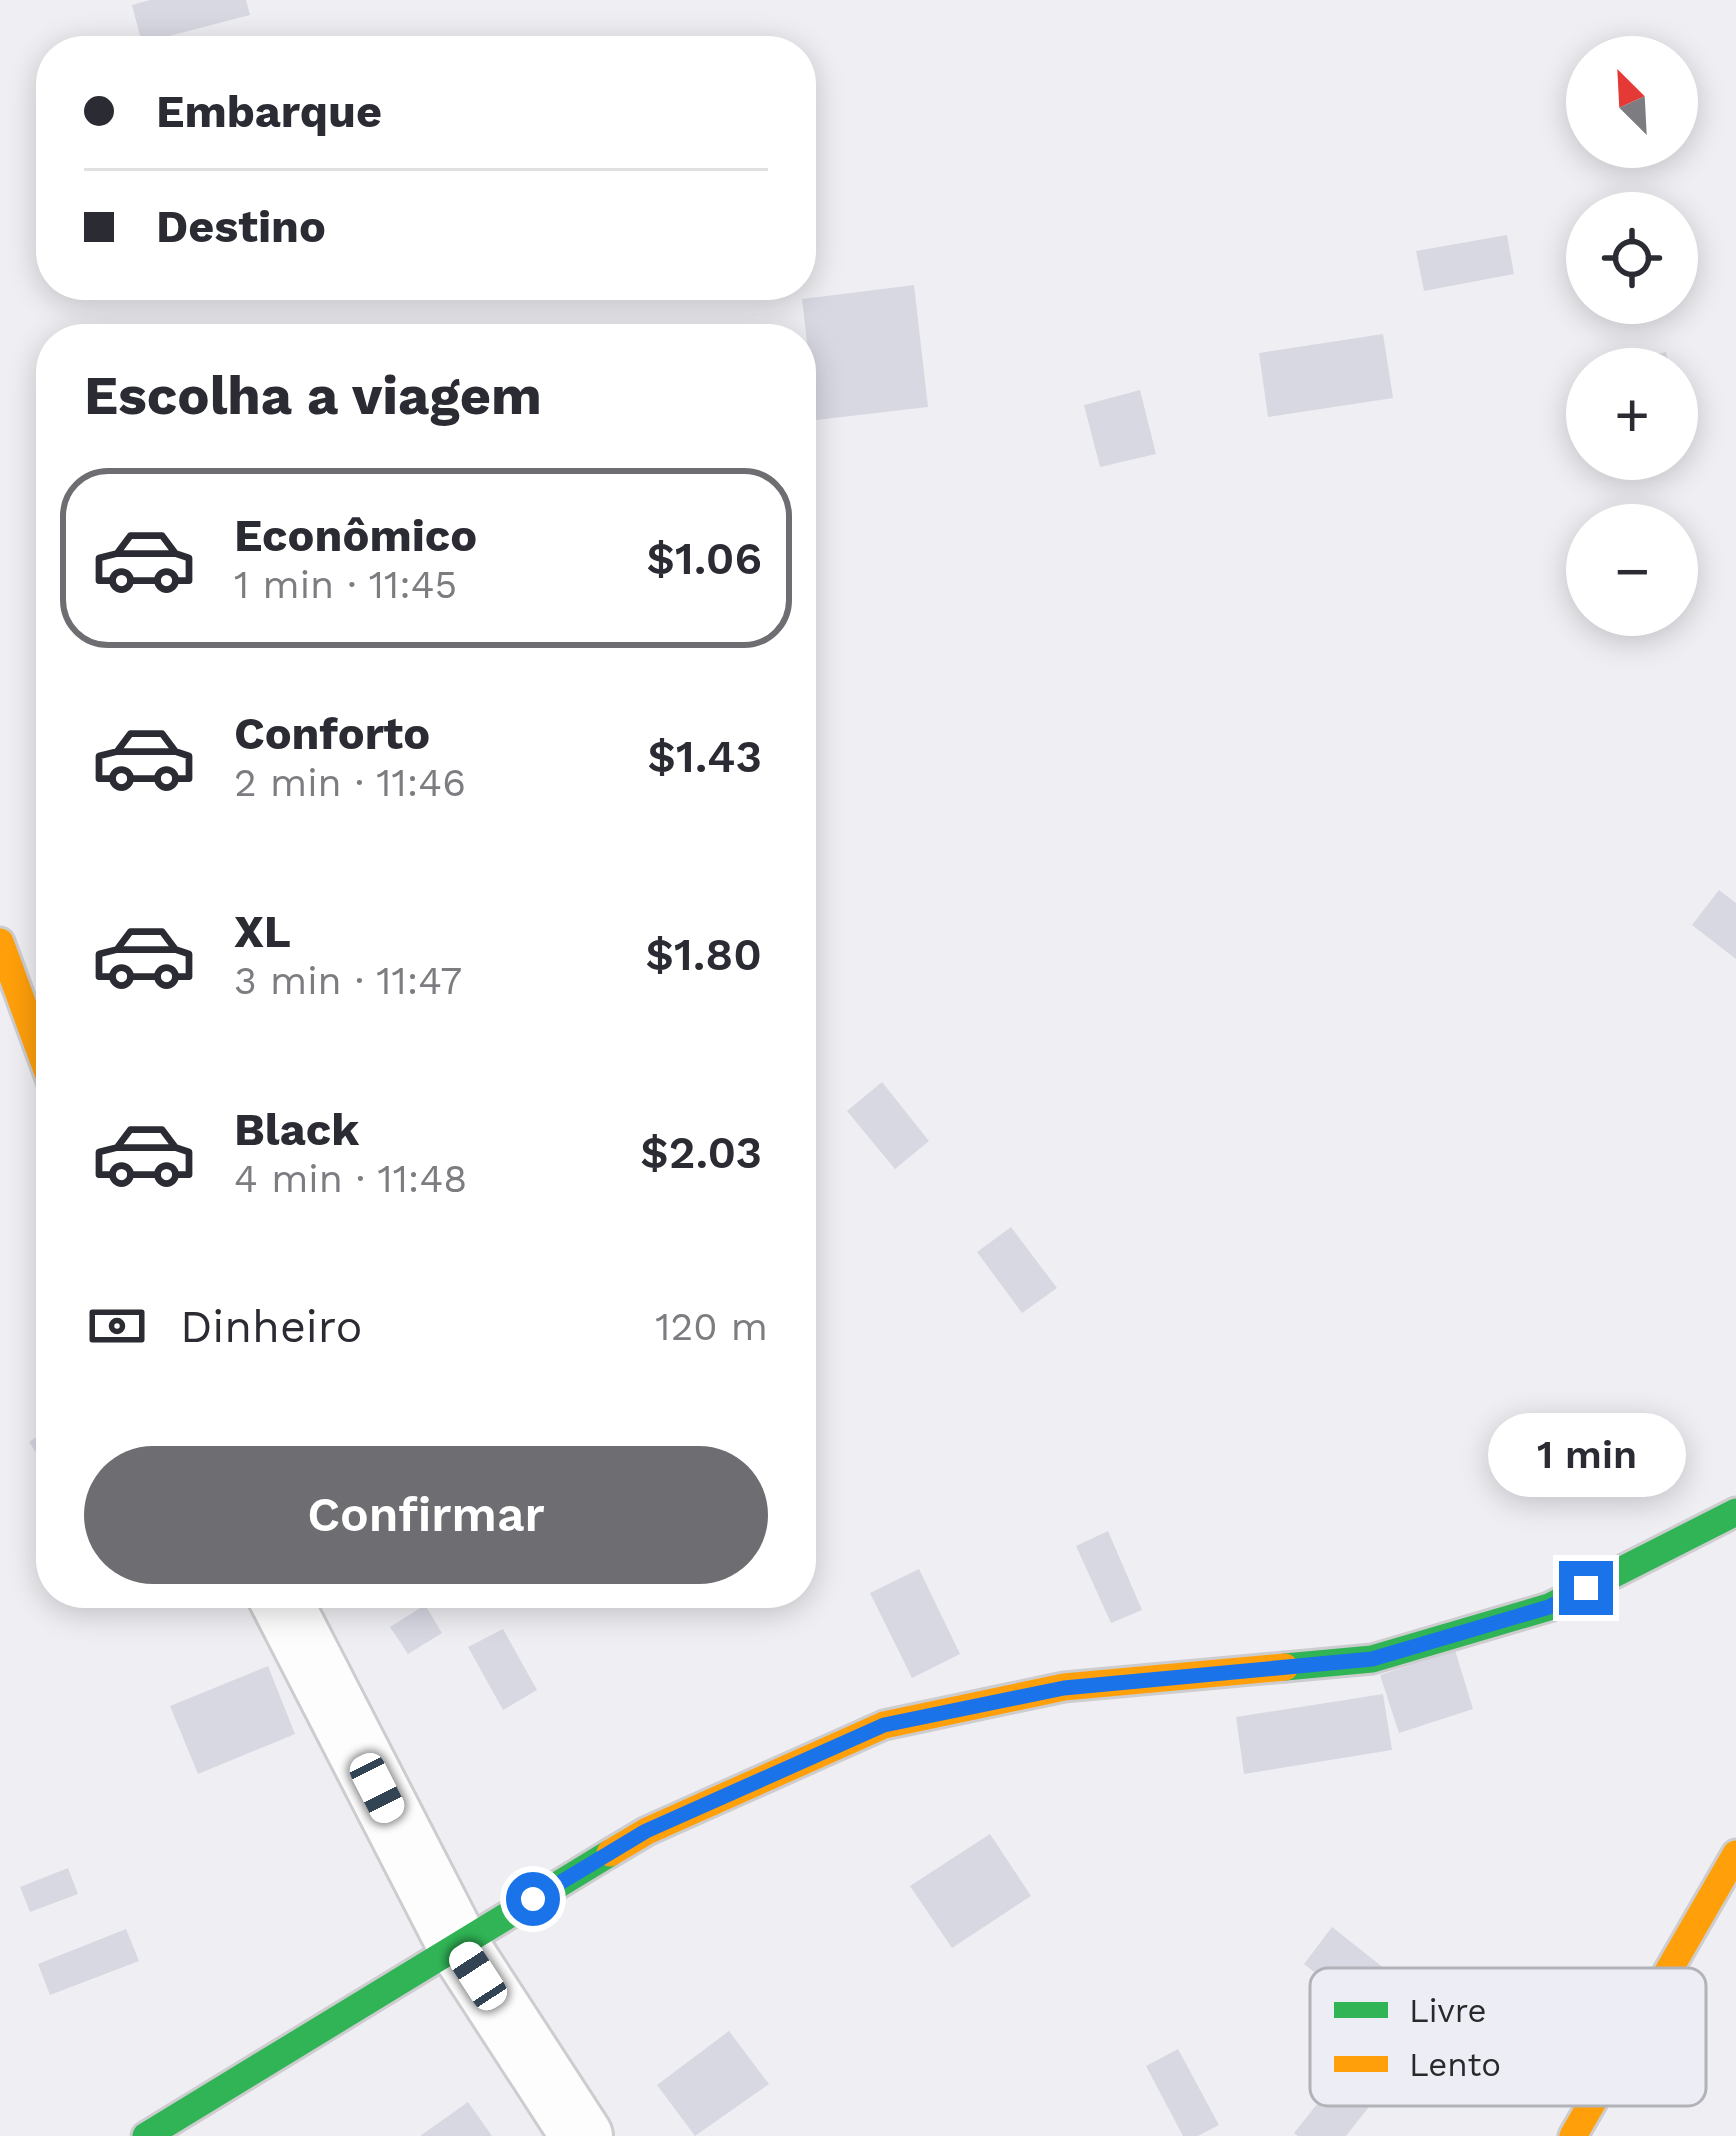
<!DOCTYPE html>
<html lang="pt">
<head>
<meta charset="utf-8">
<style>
  body { margin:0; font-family:"Work Sans",sans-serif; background:#f7f7f7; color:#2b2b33; height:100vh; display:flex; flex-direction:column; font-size:45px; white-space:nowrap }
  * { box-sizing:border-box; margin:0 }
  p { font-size:39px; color:#7c7c81 }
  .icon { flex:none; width:66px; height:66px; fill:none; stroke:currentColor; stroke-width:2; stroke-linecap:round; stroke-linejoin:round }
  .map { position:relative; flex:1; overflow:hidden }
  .side { position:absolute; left:36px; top:324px; width:780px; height:1284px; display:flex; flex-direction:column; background:#fff; border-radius:48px; box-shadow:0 6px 30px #0003 }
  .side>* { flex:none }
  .guide { position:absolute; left:36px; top:36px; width:780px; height:264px; border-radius:48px; box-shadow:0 6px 30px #0003; display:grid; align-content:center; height:264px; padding:0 48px; background:#fff }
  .needle { width:78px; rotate:336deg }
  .fabs { position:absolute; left:1566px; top:36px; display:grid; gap:24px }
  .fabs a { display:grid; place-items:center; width:132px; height:132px; border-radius:50%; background:#fff; box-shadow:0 6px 30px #0003; font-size:60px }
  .end { position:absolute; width:54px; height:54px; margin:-27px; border:15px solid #1a73e8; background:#fff; box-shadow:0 0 0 6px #fff }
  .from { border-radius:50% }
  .bubble { position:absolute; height:84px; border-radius:42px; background:#fff; box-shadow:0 6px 30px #0003; font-size:39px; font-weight:600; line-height:84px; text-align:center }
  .car { position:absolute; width:36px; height:72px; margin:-36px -18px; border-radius:15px; box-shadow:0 0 9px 3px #0007; background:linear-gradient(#fff 24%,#345 0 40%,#fff 0 76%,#345 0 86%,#fff 0) }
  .guide b { display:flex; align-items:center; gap:42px; height:114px; font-size:45px }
  .guide b+b { border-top:3px solid #e1e1e2 }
  .guide i { width:30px; height:30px; background:#2b2b33 }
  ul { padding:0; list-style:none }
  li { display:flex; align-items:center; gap:36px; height:180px; margin:0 24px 18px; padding:0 24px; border:6px solid transparent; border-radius:48px }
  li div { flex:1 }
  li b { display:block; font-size:45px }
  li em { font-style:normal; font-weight:600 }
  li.active { border-color:#6e6e72 }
  li>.icon { width:108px; height:108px; stroke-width:1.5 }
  h2 { padding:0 48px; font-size:54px; line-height:144px }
  .pay { display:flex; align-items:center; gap:30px; height:132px; padding:0 48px; font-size:45px }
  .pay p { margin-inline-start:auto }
  .action { display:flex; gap:24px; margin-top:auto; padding:24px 48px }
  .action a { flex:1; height:138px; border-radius:72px; background:#6e6e72; color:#fff; font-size:48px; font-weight:600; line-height:138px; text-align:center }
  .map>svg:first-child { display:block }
  .building { fill:#d7d8e2 }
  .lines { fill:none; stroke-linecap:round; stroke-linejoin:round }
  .street-casing { stroke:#cdcdd0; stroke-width:66 }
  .fast-casing { stroke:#cdcdd0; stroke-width:33 }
  .slow-casing { stroke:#cdcdd0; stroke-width:33 }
  .street { stroke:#fdfdfd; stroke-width:60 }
  .fast { stroke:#30b455; stroke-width:27 }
  .slow { stroke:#ff9f0a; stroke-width:27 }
  .route { stroke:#1a73e8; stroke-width:15 }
  .key { fill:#edeef5; stroke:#b2b3b9; stroke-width:3 }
  .key-label { font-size:33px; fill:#29292c }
</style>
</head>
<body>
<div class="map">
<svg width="1736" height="2136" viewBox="0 0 1736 2136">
  <rect width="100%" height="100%" fill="#efeff3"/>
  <g class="building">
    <polygon points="150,0 246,0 250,15 142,43 132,5"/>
    <polygon points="207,37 208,51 134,51 133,46"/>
    <polygon points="1507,235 1514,274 1424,291 1416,251"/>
    <polygon points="914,285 928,407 816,420 802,299"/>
    <polygon points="1383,334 1393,398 1268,417 1259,353"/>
    <polygon points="1666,352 1670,369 1605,369 1605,367"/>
    <polygon points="1140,390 1156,454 1100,467 1084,405"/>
    <polygon points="1719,890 1736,903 1736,959 1692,925"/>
    <polygon points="882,1082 929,1141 895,1169 847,1111"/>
    <polygon points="1011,1227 1057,1288 1022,1313 977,1252"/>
    <polygon points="49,1429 51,1433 51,1475 29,1442"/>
    <polygon points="1108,1531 1142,1610 1111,1623 1076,1546"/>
    <polygon points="919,1569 960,1654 912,1678 870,1593"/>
    <polygon points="425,1605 442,1633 408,1654 390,1627"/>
    <polygon points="503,1629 537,1690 503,1710 468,1647"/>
    <polygon points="1455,1650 1473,1709 1399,1733 1380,1675"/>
    <polygon points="268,1666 295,1734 198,1774 170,1706"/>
    <polygon points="1383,1694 1392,1750 1244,1774 1236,1717"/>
    <polygon points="990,1834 1031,1896 952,1948 910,1886"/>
    <polygon points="68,1868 78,1894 30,1912 20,1887"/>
    <polygon points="1332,1927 1442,2014 1346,2136 1298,2136 1294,2133 1381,2024 1304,1964"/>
    <polygon points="126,1929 139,1961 50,1995 38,1964"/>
    <polygon points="729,2031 769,2084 695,2136 657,2085"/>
    <polygon points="1178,2049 1219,2125 1198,2136 1183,2136 1146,2066"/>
    <polygon points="468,2102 492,2136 420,2136"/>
  </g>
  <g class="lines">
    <g class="street-casing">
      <polyline id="street" points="277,1593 458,1945 582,2136"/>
    </g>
    <g class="fast-casing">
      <g id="fast">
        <polyline points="1285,1667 1372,1659 1549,1607 1736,1512"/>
        <polyline points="146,2136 610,1853"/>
      </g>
    </g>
    <g class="slow-casing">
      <g id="slow">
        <polyline points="0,942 51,1081"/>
        <polyline points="610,1853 647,1831 884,1725 1064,1687 1285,1667"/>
        <polyline points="1573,2136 1736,1854"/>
      </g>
    </g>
    <use href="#street" class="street"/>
    <use href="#fast" class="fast"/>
    <use href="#slow" class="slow"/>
  </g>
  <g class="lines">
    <polyline class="route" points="533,1899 646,1831 884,1725 1064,1688 1372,1659 1549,1607 1586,1588"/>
  </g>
  <rect x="1310" y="1968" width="396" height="138" rx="18" class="key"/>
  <rect x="1334" y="2002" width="54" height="16" fill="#30b455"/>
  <rect x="1334" y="2056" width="54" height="16" fill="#ff9f0a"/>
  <g class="key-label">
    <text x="1409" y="2022">Livre</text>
    <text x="1409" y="2076">Lento</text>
  </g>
</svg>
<div class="fabs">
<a><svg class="needle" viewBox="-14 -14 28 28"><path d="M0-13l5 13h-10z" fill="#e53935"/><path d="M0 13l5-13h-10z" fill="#7c7c81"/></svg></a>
<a><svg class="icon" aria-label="locate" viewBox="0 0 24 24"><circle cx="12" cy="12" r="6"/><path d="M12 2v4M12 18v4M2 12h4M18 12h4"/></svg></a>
<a>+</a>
<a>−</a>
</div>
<i class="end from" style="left:533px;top:1899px"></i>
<i class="end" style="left:1586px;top:1588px"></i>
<div class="bubble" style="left:1488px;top:1413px;width:198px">1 min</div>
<i class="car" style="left:377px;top:1788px;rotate:153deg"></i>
<i class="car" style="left:478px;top:1976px;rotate:327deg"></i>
<div class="guide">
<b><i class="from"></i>Embarque</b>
<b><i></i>Destino</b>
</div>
<section class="side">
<h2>Escolha a viagem</h2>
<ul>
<li class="active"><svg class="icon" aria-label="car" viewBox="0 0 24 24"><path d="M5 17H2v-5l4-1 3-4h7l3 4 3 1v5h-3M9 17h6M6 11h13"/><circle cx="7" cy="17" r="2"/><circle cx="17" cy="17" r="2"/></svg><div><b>Econômico</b><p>1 min · 11:45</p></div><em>$1.06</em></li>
<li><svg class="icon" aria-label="car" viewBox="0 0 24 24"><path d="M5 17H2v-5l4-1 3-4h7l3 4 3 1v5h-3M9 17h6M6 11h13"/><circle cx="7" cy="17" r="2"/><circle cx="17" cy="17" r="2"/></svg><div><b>Conforto</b><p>2 min · 11:46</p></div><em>$1.43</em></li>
<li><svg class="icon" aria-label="car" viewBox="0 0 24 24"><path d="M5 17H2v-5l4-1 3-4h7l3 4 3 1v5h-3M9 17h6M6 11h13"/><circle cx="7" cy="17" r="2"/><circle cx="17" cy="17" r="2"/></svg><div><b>XL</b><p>3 min · 11:47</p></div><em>$1.80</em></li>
<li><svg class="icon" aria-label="car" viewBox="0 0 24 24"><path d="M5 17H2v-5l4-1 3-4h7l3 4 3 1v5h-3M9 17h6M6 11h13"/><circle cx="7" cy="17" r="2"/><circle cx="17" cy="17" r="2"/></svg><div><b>Black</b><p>4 min · 11:48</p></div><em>$2.03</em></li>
</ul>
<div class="pay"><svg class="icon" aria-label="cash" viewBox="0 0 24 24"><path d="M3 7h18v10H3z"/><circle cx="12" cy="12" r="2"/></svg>Dinheiro<p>120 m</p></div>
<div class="action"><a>Confirmar</a></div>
</section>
</div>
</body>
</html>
